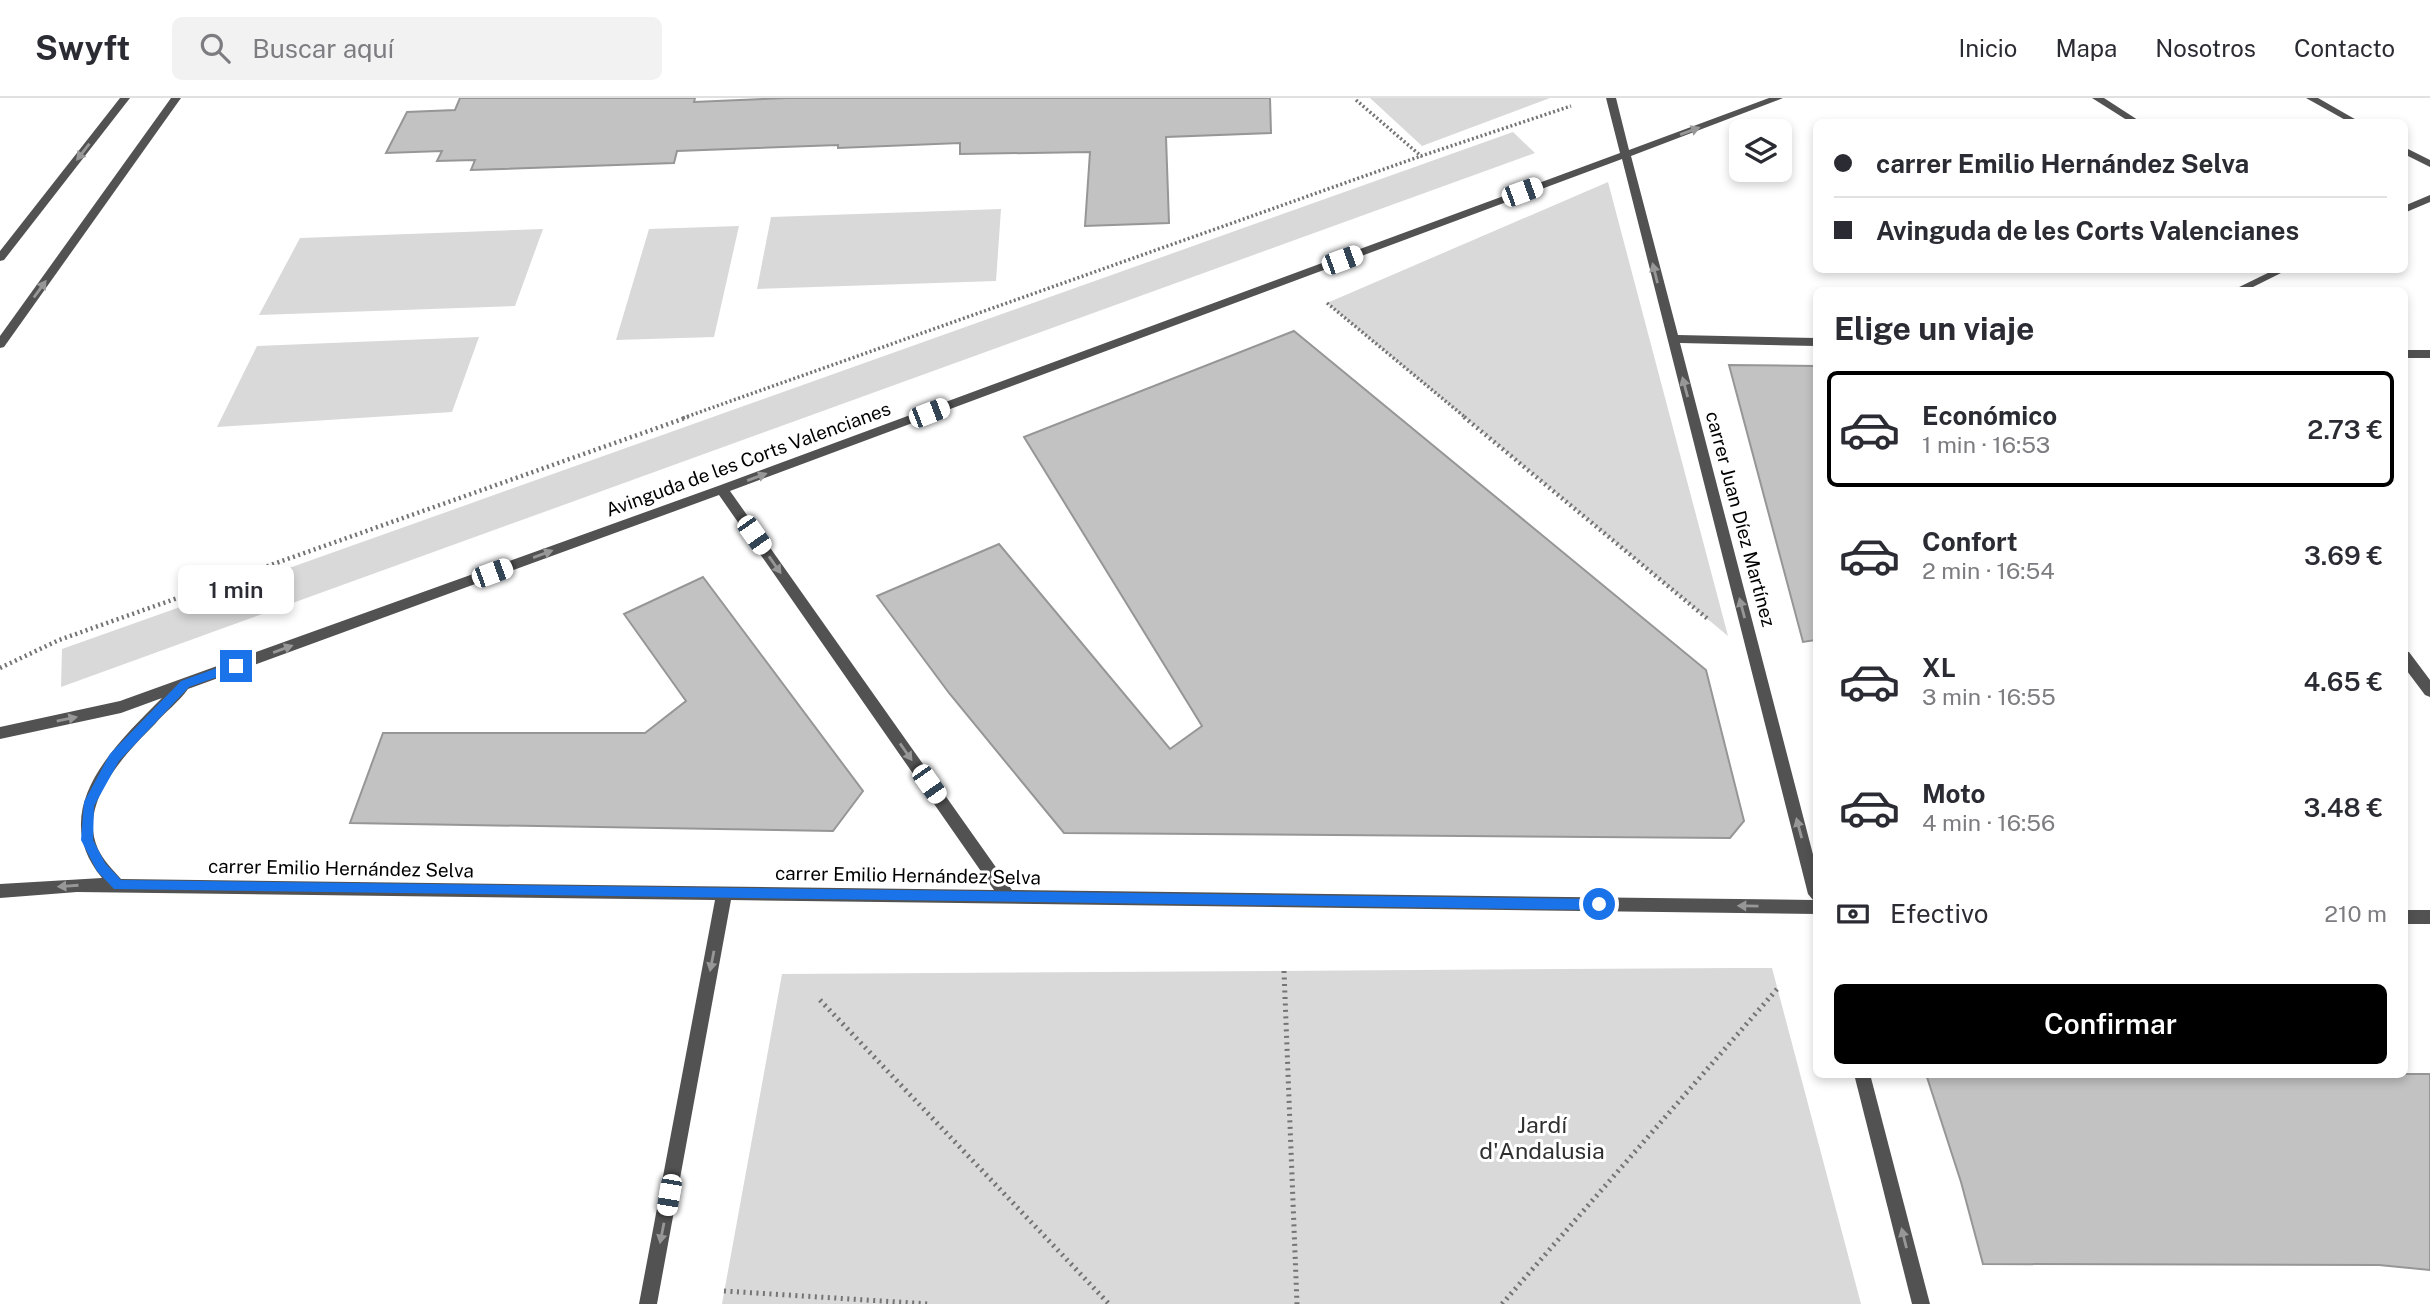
<!DOCTYPE html>
<html lang="es">
<head>
<meta charset="utf-8">
<style>
  body { margin:0; font-family:"Public Sans",sans-serif; background:#f2f2f3; color:#2b2b33; height:100vh; display:flex; flex-direction:column; font-size:26px; white-space:nowrap }
  * { box-sizing:border-box; margin:0 }
  p { font-size:23px; color:#7c7c81 }
  .icon { flex:none; width:38px; height:38px; fill:none; stroke:currentColor; stroke-width:2; stroke-linecap:round; stroke-linejoin:round }
  .map { position:relative; flex:1; overflow:hidden }
  .sheet { position:absolute; left:1813px; top:189px; width:595px; height:791px; display:flex; flex-direction:column; background:#fff; border-radius:10px; box-shadow:0 4px 10px #0003 }
  .sheet>* { flex:none }
  .hud { position:absolute; left:1813px; top:21px; width:595px; height:154px; border-radius:10px; box-shadow:0 4px 10px #0003; display:grid; align-content:center; height:154px; padding:0 21px; background:#fff }
  .tools { position:absolute; left:1729px; top:21px; display:grid; gap:14px }
  .tools a { display:grid; place-items:center; width:63px; height:63px; border-radius:10px; background:#fff; box-shadow:0 4px 10px #0003; font-size:35px }
  .end { position:absolute; width:32px; height:32px; margin:-16px; border:9px solid #1a73e8; background:#fff; box-shadow:0 0 0 4px #fff }
  .from { border-radius:50% }
  .bubble { position:absolute; height:49px; border-radius:10px; background:#fff; box-shadow:0 4px 10px #0003; font-size:23px; font-weight:600; line-height:49px; text-align:center }
  .car { position:absolute; width:21px; height:42px; margin:-21px -10px; border-radius:9px; box-shadow:0 0 5px 2px #0007; background:linear-gradient(#fff 24%,#345 0 40%,#fff 0 76%,#345 0 86%,#fff 0) }
  .hud b { display:flex; align-items:center; gap:24px; height:66px; font-size:26px }
  .hud b+b { border-top:2px solid #e1e1e2 }
  .hud i { width:18px; height:18px; background:#2b2b33 }
  ul { padding:0; list-style:none }
  li { display:flex; align-items:center; gap:21px; height:116px; margin:0 14px 10px; padding:0 7px; border:4px solid transparent; border-radius:10px }
  li div { flex:1 }
  li b { display:block; font-size:26px }
  li em { font-style:normal; font-weight:600 }
  li.active { border-color:#000 }
  li>.icon { width:63px; height:63px; stroke-width:1.5 }
  h2 { padding:0 21px; font-size:32px; line-height:84px }
  .pay { display:flex; align-items:center; gap:18px; height:77px; padding:0 21px; font-size:26px }
  .pay p { margin-inline-start:auto }
  .cta { display:flex; gap:14px; margin-top:auto; padding:14px 21px }
  .cta a { flex:1; height:80px; border-radius:10px; background:#000; color:#fff; font-size:28px; font-weight:600; line-height:80px; text-align:center }
  header { display:flex; align-items:center; gap:42px; box-sizing:border-box; height:98px; padding:0 35px; background:#fff; border-bottom:2px solid #e1e1e2 }
  header strong { font-size:33px }
  nav { display:flex; gap:38px; margin-inline-start:auto; font-size:24px }
  .search { width:490px; height:63px; background:#f2f2f3; display:flex; align-items:center; gap:18px; box-sizing:border-box; padding:0 24px; border-radius:10px; color:#7c7c81; font-size:26px }
  .map>svg:first-child { display:block }
  .green { fill:#d9d9d9 }
  .building { fill:#c2c2c2; stroke:#969696; stroke-width:2 }
  .lines { fill:none; stroke-linecap:round; stroke-linejoin:round }
  .path-far2 { stroke:#747474; stroke-width:3.5; stroke-dasharray:2 2.5; stroke-linecap:butt }
  .path-far1 { stroke:#747474; stroke-width:4.5; stroke-dasharray:2 3.5; stroke-linecap:butt }
  .path { stroke:#747474; stroke-width:5; stroke-dasharray:2 4.5; stroke-linecap:butt }
  .street { fill:#525252; fill-rule:evenodd }
  .oneway { fill:#979797 }
  .route { fill:#1a73e8 }
  .labels { text-anchor:middle; dominant-baseline:central; stroke-width:6; stroke-linejoin:round; paint-order:stroke }
  .street-label { font-size:19px; fill:#000; stroke:#fff }
  .near-park-label { font-size:23px; fill:#303030; stroke:#fff }
</style>
</head>
<body>
<header>
<strong>Swyft</strong>
<div class="search"><svg class="icon" aria-label="search" viewBox="0 0 24 24"><circle cx="10" cy="10" r="6"/><path d="M15 15l6 6"/></svg>Buscar aquí</div>
<nav><a>Inicio</a><a>Mapa</a><a>Nosotros</a><a>Contacto</a></nav>
</header>
<div class="map">
<svg width="2430" height="1206" viewBox="0 0 2430 1206">
  <rect width="100%" height="100%" fill="#fff"/>
  <g class="green">
    <polygon points="1370,0 1550,0 1422,48"/>
    <polygon points="1513,34 1535,55 61,589 62,551"/>
    <polygon points="1608,84 1728,538 1327,205"/>
    <polygon points="1001,111 996,183 757,191 771,119"/>
    <polygon points="739,128 714,239 616,242 649,131"/>
    <polygon points="543,131 515,208 259,217 300,140"/>
    <polygon points="479,239 452,314 217,329 257,248"/>
    <polygon points="1736,870 1772,870 1861,1206 722,1206 782,876"/>
  </g>
  <g class="building">
    <polygon points="460,0 695,0 694,4 786,0 1270,0 1271,35 1166,39 1169,125 1085,128 1090,54 960,56 960,45 838,50 838,47 677,53 674,65 471,72 475,62 437,63 442,53 386,55 407,14 455,12"/>
    <polygon points="1294,233 1706,572 1744,723 1730,740 1064,735 949,595 877,498 999,446 1170,651 1202,628 1024,339"/>
    <polygon points="1729,267 1816,268 1816,542 1803,544"/>
    <polygon points="703,479 863,693 833,733 350,725 383,635 645,635 686,603 624,516"/>
    <polygon points="1926,976 2430,976 2430,1172 2379,1167 1983,1166 1961,1084"/>
  </g>
  <g class="lines">
    <g class="path-far2">
      <polyline points="1356,2 1421,58 1571,8"/>
      <polyline points="1327,205 1466,320"/>
      <polyline points="683,320 1421,58"/>
    </g>
    <g class="path-far1">
      <polyline points="1464,319 1709,522"/>
      <polyline points="0,570 59,542 688,319"/>
    </g>
    <g class="path">
      <polyline points="1284,873 1297,1206"/>
      <polyline points="820,902 1109,1206"/>
      <polyline points="724,1193 929,1206"/>
      <polyline points="1502,1206 1778,890"/>
    </g>
    <g class="street">
      <polygon points="120,0 130,0 4,162 0,163 0,153"/>
      <polygon points="171,0 181,0 4,249 0,250 0,238"/>
      <path d="M1606,0H1616L1629,52L1769,0H1783L1631,58L1678,237L1816,240V248L1680,245L1816,768V816L731,802L657,1206H639L715,802L77,794L0,800V786L102,780C46,712 114,648 162,600L121,615L0,641V629L120,603L718,388L1620,55ZM1622,61L1808,796L1813,802L1012,792L730,393ZM719,397L994,792L121,781C113,772 103,762 98,751C77,705 126,655 155,626C165,614 179,604 188,591Z"/>
      <polygon points="2092,0 2104,0 2141,24 2130,24"/>
      <polygon points="2306,0 2318,0 2360,24 2349,24"/>
      <polygon points="2404,49 2430,62 2430,69 2404,56"/>
      <polygon points="2430,97 2430,104 2404,115 2404,108"/>
      <polygon points="2274,172 2287,172 2247,192 2233,192"/>
      <rect x="2404" y="252" width="26" height="8"/>
      <polygon points="2404,553 2409,554 2430,582 2430,599 2425,597 2404,569"/>
      <rect x="2404" y="812" width="26" height="14"/>
      <polygon points="1854,976 1870,976 1930,1206 1912,1206"/>
    </g>
  </g>
  <defs><path id="oneway-solid" d="M-6-.8H1V-3.2L6.5 0L1 3.2V.8H-6Z" transform="scale(1.75)"/></defs>
  <g class="oneway">
    <use href="#oneway-solid" transform="translate(1690 33) rotate(-20)"/>
    <use href="#oneway-solid" transform="translate(83 54) rotate(128)"/>
    <use href="#oneway-solid" transform="translate(1655 175) rotate(-104)"/>
    <use href="#oneway-solid" transform="translate(40 191) rotate(-54)"/>
    <use href="#oneway-solid" transform="translate(1685 289) rotate(-105)"/>
    <use href="#oneway-solid" transform="translate(757 379) rotate(-20)"/>
    <use href="#oneway-solid" transform="translate(543 456) rotate(-20)"/>
    <use href="#oneway-solid" transform="translate(775 467) rotate(55)"/>
    <use href="#oneway-solid" transform="translate(1742 510) rotate(-105)"/>
    <use href="#oneway-solid" transform="translate(283 551) rotate(-20)"/>
    <use href="#oneway-solid" transform="translate(67 621) rotate(-12)"/>
    <use href="#oneway-solid" transform="translate(906 654) rotate(55)"/>
    <use href="#oneway-solid" transform="translate(1799 730) rotate(-105)"/>
    <use href="#oneway-solid" transform="translate(68 788) rotate(176)"/>
    <use href="#oneway-solid" transform="translate(1748 808) rotate(-179)"/>
    <use href="#oneway-solid" transform="translate(712 863) rotate(101)"/>
    <use href="#oneway-solid" transform="translate(662 1135) rotate(101)"/>
    <use href="#oneway-solid" transform="translate(1904 1140) rotate(-104)"/>
  </g>
  <polygon class="route" points="236,563 241,568 240,571 189,589 119,663 94,708 93,742 105,765 121,782 1599,801 1605,806 1599,812 114,791 97,773 81,742 84,704 110,656 181,583"/>
  <g class="labels">
    <g class="street-label">
      <text transform="translate(748 361) rotate(-20)">Avinguda de les Corts Valencianes</text>
      <text transform="translate(1741 421) rotate(75)">carrer Juan Díez Martínez</text>
      <text transform="translate(341 770) rotate(1)">carrer Emilio Hernández Selva</text>
      <text transform="translate(908 777) rotate(1)">carrer Emilio Hernández Selva</text>
    </g>
    <g class="near-park-label">
      <text x="1542" y="1026">Jardí<tspan x="1542" dy="26">d'Andalusia</tspan></text>
    </g>
  </g>
</svg>
<div class="tools">
<a><svg class="icon" aria-label="layers" viewBox="0 0 24 24"><path d="M12 4l9 5-9 5-9-5zM3 14l9 5 9-5"/></svg></a>
</div>
<i class="end from" style="left:1599px;top:806px"></i>
<i class="end" style="left:236px;top:568px"></i>
<div class="bubble" style="left:178px;top:467px;width:116px">1 min</div>
<i class="car" style="left:1522px;top:94px;rotate:70deg"></i>
<i class="car" style="left:1342px;top:162px;rotate:70deg"></i>
<i class="car" style="left:929px;top:315px;rotate:69deg"></i>
<i class="car" style="left:754px;top:437px;rotate:145deg"></i>
<i class="car" style="left:492px;top:475px;rotate:70deg"></i>
<i class="car" style="left:929px;top:686px;rotate:145deg"></i>
<i class="car" style="left:669px;top:1097px;rotate:190deg"></i>
<div class="hud">
<b><i class="from"></i>carrer Emilio Hernández Selva</b>
<b><i></i>Avinguda de les Corts Valencianes</b>
</div>
<section class="sheet">
<h2>Elige un viaje</h2>
<ul>
<li class="active"><svg class="icon" aria-label="car" viewBox="0 0 24 24"><path d="M5 17H2v-5l4-1 3-4h7l3 4 3 1v5h-3M9 17h6M6 11h13"/><circle cx="7" cy="17" r="2"/><circle cx="17" cy="17" r="2"/></svg><div><b>Económico</b><p>1 min · 16:53</p></div><em>2.73 €</em></li>
<li><svg class="icon" aria-label="car" viewBox="0 0 24 24"><path d="M5 17H2v-5l4-1 3-4h7l3 4 3 1v5h-3M9 17h6M6 11h13"/><circle cx="7" cy="17" r="2"/><circle cx="17" cy="17" r="2"/></svg><div><b>Confort</b><p>2 min · 16:54</p></div><em>3.69 €</em></li>
<li><svg class="icon" aria-label="car" viewBox="0 0 24 24"><path d="M5 17H2v-5l4-1 3-4h7l3 4 3 1v5h-3M9 17h6M6 11h13"/><circle cx="7" cy="17" r="2"/><circle cx="17" cy="17" r="2"/></svg><div><b>XL</b><p>3 min · 16:55</p></div><em>4.65 €</em></li>
<li><svg class="icon" aria-label="car" viewBox="0 0 24 24"><path d="M5 17H2v-5l4-1 3-4h7l3 4 3 1v5h-3M9 17h6M6 11h13"/><circle cx="7" cy="17" r="2"/><circle cx="17" cy="17" r="2"/></svg><div><b>Moto</b><p>4 min · 16:56</p></div><em>3.48 €</em></li>
</ul>
<div class="pay"><svg class="icon" aria-label="cash" viewBox="0 0 24 24"><path d="M3 7h18v10H3z"/><circle cx="12" cy="12" r="2"/></svg>Efectivo<p>210 m</p></div>
<div class="cta"><a>Confirmar</a></div>
</section>
</div>
</body>
</html>
